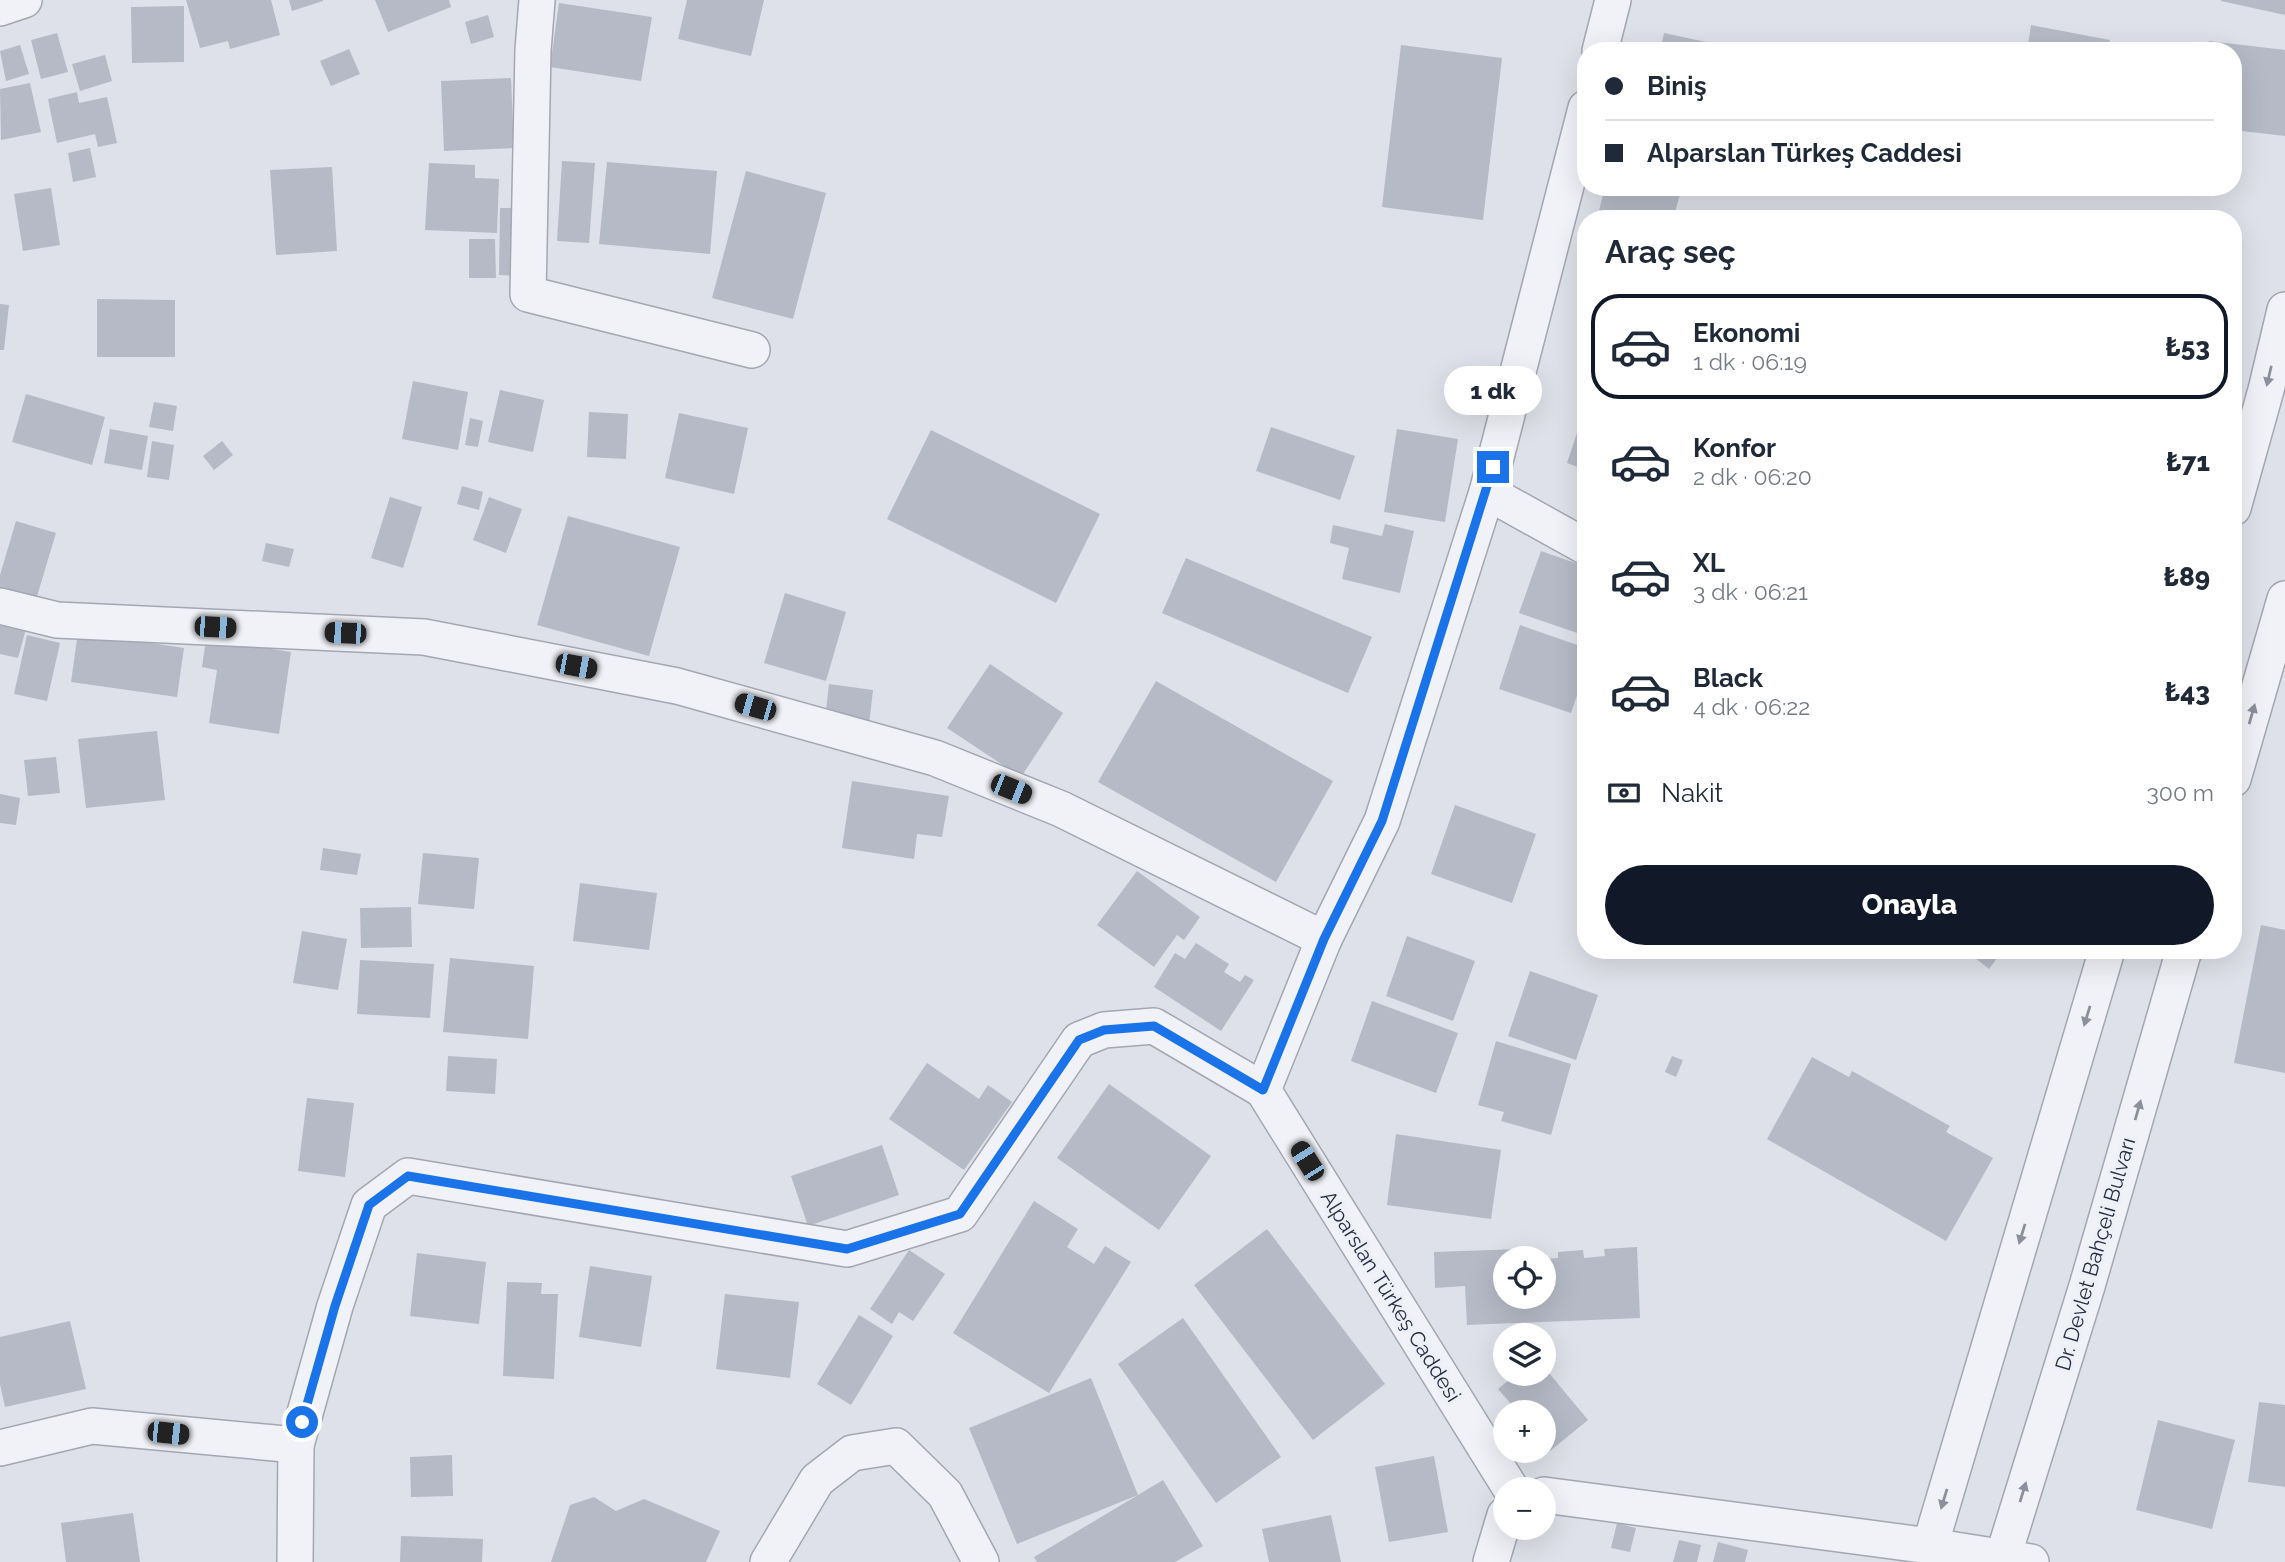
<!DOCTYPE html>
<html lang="tr">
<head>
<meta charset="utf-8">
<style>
  body { margin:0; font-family:Raleway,sans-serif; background:#f2f2f3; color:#1f2937; height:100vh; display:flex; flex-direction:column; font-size:26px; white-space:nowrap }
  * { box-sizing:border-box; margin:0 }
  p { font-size:23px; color:#747a83 }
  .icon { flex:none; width:38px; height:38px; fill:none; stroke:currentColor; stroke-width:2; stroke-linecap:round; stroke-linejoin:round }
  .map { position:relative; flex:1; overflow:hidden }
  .panel { position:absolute; left:1577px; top:210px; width:665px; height:749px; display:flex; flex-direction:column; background:#fff; border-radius:28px; box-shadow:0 7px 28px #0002 }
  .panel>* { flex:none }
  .hud { position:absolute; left:1577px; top:42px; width:665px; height:154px; border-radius:28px; box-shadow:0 7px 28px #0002; display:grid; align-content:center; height:154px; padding:0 28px; background:#fff }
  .tools { position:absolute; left:1493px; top:1246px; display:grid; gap:14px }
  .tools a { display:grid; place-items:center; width:63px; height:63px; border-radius:50%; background:#fff; box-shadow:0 7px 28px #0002; font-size:35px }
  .end { position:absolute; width:32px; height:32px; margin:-16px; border:9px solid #1a73e8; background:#fff; box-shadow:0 0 0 4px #fff }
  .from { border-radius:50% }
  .bubble { position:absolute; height:49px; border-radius:24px; background:#fff; box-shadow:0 7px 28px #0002; font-size:23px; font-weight:800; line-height:49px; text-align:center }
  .car { position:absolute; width:21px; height:42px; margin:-21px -10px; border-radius:9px; box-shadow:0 0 5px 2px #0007; background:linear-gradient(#222 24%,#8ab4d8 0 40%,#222 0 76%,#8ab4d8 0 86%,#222 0) }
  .hud b { display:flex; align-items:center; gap:24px; height:66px; font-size:26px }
  .hud b+b { border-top:2px solid #e0e1e3 }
  .hud i { width:18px; height:18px; background:#1f2937 }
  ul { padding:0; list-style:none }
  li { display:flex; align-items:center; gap:21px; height:105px; margin:0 14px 10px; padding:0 14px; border:4px solid transparent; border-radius:28px }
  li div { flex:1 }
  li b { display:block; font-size:26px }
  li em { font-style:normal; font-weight:800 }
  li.on { border-color:#111827 }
  li>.icon { width:63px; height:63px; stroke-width:1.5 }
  h2 { padding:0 28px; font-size:32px; line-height:84px }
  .pay { display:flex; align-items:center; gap:18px; height:77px; padding:0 28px; font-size:26px }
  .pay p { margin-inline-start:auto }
  .action { display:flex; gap:14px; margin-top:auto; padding:14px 28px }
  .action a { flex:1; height:80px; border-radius:42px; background:#111827; color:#fff; font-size:28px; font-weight:800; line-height:80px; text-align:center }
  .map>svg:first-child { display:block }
  .building { fill:#b5bac6 }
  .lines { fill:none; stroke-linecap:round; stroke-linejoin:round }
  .minor-casing { stroke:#a3a7b3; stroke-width:38 }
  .minor { stroke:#f1f2f7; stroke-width:35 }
  .oneway { fill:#8c909c }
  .route { stroke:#1a73e8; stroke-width:9 }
  .labels { text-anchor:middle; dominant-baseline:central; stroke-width:7; stroke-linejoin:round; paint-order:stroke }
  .street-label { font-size:21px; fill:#262d41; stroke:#edf0f6 }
</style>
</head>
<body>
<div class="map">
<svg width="2285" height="1562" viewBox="0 0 2285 1562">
  <rect width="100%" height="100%" fill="#dee1e9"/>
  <g class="building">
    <polygon points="186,0 271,0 280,35 230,49 228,41 200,48"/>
    <polygon points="289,0 323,0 323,1 292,11"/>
    <polygon points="375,0 449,0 451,7 388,32"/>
    <polygon points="687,0 764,0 751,56 678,39"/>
    <polygon points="2221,0 2285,0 2285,15 2221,1"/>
    <polygon points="559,3 652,17 641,81 550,67"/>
    <polygon points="184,6 184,62 132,63 131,7"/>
    <polygon points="488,15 494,37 471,44 465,22"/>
    <polygon points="2031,25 2110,40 2108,51 2027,51"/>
    <polygon points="57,33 68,72 41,79 31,40"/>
    <polygon points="1664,33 1720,45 1719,51 1660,51"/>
    <polygon points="2209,41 2285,50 2285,136 2233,130 2233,51 2208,51"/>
    <polygon points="20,45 29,74 6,81 0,51"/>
    <polygon points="1401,45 1502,58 1483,220 1382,207"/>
    <polygon points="349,49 360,74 331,86 320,61"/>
    <polygon points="105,55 112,81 80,91 72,64"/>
    <polygon points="511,78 514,148 444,151 441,81"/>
    <polygon points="30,83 41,132 1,140 0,89"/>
    <polygon points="77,92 79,103 107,97 117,143 98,147 95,134 57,143 48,99"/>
    <polygon points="90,148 96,177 73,182 68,153"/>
    <polygon points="562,161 595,163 589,243 557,241"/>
    <polygon points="607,162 717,171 710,254 599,244"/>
    <polygon points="429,163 475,165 475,178 499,179 497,233 425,230"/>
    <polygon points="332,167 337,251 276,255 270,170"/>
    <polygon points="746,171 826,193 793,319 712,298"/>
    <polygon points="1605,187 1682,187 1673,219 1597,219"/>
    <polygon points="51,188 60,245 23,251 14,194"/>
    <polygon points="500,208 518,208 519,276 499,275"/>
    <polygon points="469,239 495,239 496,278 469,278"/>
    <polygon points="97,299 175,300 175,357 97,357"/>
    <polygon points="0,304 9,305 4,350 0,350"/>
    <polygon points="413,381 468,392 458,450 402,439"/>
    <polygon points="500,390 544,400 533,452 488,442"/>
    <polygon points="26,394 105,417 92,465 12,442"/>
    <polygon points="154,402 177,406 173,431 149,427"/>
    <polygon points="589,412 628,414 626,459 587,457"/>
    <polygon points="679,413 748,428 734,494 665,478"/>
    <polygon points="470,418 483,421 478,447 465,445"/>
    <polygon points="1271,427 1355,456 1340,500 1256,471"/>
    <polygon points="110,429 148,436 142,470 104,463"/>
    <polygon points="1397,429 1458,439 1445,522 1384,512"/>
    <polygon points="931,430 1100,514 1056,603 887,519"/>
    <polygon points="1577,433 1586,437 1586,470 1567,463"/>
    <polygon points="152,441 174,445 169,480 147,477"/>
    <polygon points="222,441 233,455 214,470 203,456"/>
    <polygon points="462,486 483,492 479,510 457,504"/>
    <polygon points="390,497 422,507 403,568 371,558"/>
    <polygon points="489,497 522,509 506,553 473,540"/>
    <polygon points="568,516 680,547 649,656 537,625"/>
    <polygon points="16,521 56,533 35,603 0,593 0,575"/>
    <polygon points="1385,524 1414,531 1400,593 1342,579 1349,548 1330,543 1333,525 1382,536"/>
    <polygon points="266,543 294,549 289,567 262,561"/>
    <polygon points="1541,551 1581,565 1586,579 1586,636 1519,613"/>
    <polygon points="1186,558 1372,637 1348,693 1162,613"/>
    <polygon points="785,593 846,612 826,681 764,663"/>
    <polygon points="0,623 26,629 18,658 0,654"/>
    <polygon points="1520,625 1586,648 1586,669 1571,713 1499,689"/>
    <polygon points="78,632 184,648 177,697 71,682"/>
    <polygon points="27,635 60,643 47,701 14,694"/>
    <polygon points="206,639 291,652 279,734 209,723 217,670 202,667"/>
    <polygon points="990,664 1063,713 1021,777 947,728"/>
    <polygon points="1156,681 1333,781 1276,882 1098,782"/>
    <polygon points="829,684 873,690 869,725 825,719"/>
    <polygon points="157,731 165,800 86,808 78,739"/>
    <polygon points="56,757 60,793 28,796 24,760"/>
    <polygon points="852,781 949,796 942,837 917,834 914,859 842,848"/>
    <polygon points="0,794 20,798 16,825 0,823"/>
    <polygon points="1455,805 1536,834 1512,903 1431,874"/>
    <polygon points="323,848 361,854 357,875 320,870"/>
    <polygon points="423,853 479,858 474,909 418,904"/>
    <polygon points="1137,871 1200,917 1184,940 1177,935 1154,967 1097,925"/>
    <polygon points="580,883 657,893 649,950 573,941"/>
    <polygon points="411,907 412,947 361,948 360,908"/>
    <polygon points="2261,925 2285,930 2285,1073 2234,1063"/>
    <polygon points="302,931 347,939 338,990 293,983"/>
    <polygon points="1407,936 1475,961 1453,1021 1386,996"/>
    <polygon points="1196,943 1229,964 1224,972 1240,982 1245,975 1254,980 1221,1031 1154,987 1175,953 1185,959"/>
    <polygon points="1965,950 2003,950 1989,969"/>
    <polygon points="450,958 534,966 528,1039 443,1032"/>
    <polygon points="360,960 434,964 430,1018 357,1014"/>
    <polygon points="1530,971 1598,995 1576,1060 1508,1036"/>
    <polygon points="1372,1001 1458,1033 1436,1093 1351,1061"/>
    <polygon points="1496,1041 1571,1064 1551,1135 1501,1121 1504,1112 1478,1105"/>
    <polygon points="448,1056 497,1059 495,1094 446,1091"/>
    <polygon points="1672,1056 1683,1060 1676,1077 1665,1072"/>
    <polygon points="1812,1057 1849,1077 1852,1071 1950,1126 1946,1132 1993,1158 1946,1241 1767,1139"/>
    <polygon points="927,1063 979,1099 988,1085 1012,1102 964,1170 889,1119"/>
    <polygon points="1109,1084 1211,1156 1159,1230 1057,1158"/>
    <polygon points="307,1098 354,1103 345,1177 298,1171"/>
    <polygon points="1396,1134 1501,1150 1491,1219 1387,1205"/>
    <polygon points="882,1145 899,1195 808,1226 791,1176"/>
    <polygon points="1034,1201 1078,1229 1067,1247 1094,1264 1105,1246 1131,1262 1049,1393 953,1333"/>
    <polygon points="1267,1229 1385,1384 1313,1440 1194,1285"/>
    <polygon points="1637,1247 1640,1318 1467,1325 1465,1286 1435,1288 1434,1252 1518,1249 1518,1258 1505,1258 1505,1297 1544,1297 1544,1259 1558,1258 1558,1252 1583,1250 1584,1258 1605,1256 1604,1249"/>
    <polygon points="909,1250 945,1274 913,1321 899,1312 892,1324 870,1309"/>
    <polygon points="417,1253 486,1262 479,1324 410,1316"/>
    <polygon points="590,1266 652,1276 641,1347 579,1337"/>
    <polygon points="507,1282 542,1283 541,1294 558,1294 554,1379 503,1376"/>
    <polygon points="725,1294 799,1302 790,1378 716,1369"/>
    <polygon points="859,1315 893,1336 851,1405 817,1384"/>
    <polygon points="1183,1318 1281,1457 1216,1503 1118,1364"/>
    <polygon points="70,1321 86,1389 5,1407 0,1384 0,1337"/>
    <polygon points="1544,1367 1588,1420 1550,1451 1544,1443 1544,1412 1518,1412 1498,1389 1516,1374 1544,1374"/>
    <polygon points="1091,1378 1138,1495 1163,1480 1203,1546 1175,1562 1037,1562 1034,1557 1138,1495 1017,1544 969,1428"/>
    <polygon points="2259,1402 2285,1405 2285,1487 2248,1482"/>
    <polygon points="2158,1420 2235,1440 2212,1529 2136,1510"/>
    <polygon points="452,1455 453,1496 411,1497 410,1457"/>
    <polygon points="1434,1456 1448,1532 1389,1542 1375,1467"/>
    <polygon points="594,1497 616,1511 644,1499 720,1531 706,1562 551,1562 570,1505"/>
    <polygon points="133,1513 140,1562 66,1562 61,1523"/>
    <polygon points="1331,1515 1341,1562 1269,1562 1262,1529"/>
    <polygon points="1617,1523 1636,1528 1630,1552 1611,1548"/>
    <polygon points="401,1536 483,1539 482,1562 400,1562"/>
    <polygon points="1679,1540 1701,1545 1697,1562 1673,1562"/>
    <polygon points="1718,1542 1748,1550 1745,1562 1713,1562"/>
  </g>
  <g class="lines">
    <g class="minor-casing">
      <g id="minor">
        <polyline points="537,0 533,50 528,294 752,350"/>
        <polyline points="0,8 24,0"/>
        <polyline points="1600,51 1613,0"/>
        <polyline points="1487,492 1586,547"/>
        <polyline points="2233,508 2266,390 2285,310"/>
        <polyline points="0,606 57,620 424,637 677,686 935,758 1061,809 1324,939"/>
        <polyline points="2233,779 2285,599"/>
        <polyline points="0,1448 92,1426 296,1445 335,1306 369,1205 408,1176 847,1249 960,1214 1079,1040 1104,1030 1154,1026 1263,1090"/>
        <polyline points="1511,1489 1263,1090 1324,939 1382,821 1487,492 1586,108"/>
        <polyline points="1544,1495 1930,1546 2031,1562"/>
        <polyline points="1930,1546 2107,950"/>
        <polyline points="2003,1557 2087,1286 2184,950"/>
        <polyline points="295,1562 296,1445"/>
        <polyline points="768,1562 817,1480 852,1453 896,1446 945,1494 981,1562"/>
        <polyline points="1491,1562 1505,1515"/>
      </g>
    </g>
    <use href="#minor" class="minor"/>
  </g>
  <defs><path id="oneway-solid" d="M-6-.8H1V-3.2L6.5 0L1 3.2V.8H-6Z" transform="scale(1.75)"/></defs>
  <g class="oneway">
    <use href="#oneway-solid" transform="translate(2269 376) rotate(103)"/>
    <use href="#oneway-solid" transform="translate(2252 714) rotate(-74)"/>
    <use href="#oneway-solid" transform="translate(2087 1016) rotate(107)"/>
    <use href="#oneway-solid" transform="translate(2138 1110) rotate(-74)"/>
    <use href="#oneway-solid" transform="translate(2022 1234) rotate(107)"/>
    <use href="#oneway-solid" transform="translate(2023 1492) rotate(-73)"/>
    <use href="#oneway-solid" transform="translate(1944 1499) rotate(107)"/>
  </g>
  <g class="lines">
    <polyline class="route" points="302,1422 335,1306 369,1205 408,1176 847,1249 960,1214 1079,1040 1104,1030 1154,1026 1263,1090 1324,939 1382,821 1493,467"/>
  </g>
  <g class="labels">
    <g class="street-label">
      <text transform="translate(2095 1254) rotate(-74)">Dr. Devlet Bahçeli Bulvarı</text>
      <text transform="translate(1391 1296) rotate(58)">Alparslan Türkeş Caddesi</text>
    </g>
  </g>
</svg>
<div class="tools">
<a><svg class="icon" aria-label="locate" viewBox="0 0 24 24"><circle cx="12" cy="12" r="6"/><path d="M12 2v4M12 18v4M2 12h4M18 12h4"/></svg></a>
<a><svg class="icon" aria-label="layers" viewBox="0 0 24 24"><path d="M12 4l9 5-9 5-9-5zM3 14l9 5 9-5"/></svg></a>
<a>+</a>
<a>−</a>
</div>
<i class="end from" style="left:302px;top:1422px"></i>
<i class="end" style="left:1493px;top:467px"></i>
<div class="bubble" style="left:1444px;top:366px;width:98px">1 dk</div>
<i class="car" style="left:215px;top:627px;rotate:93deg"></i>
<i class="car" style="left:345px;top:633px;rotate:272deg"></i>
<i class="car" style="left:576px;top:666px;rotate:101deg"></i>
<i class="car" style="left:755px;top:707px;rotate:286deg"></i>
<i class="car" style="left:1011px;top:789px;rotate:112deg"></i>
<i class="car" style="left:1307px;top:1161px;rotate:328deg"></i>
<i class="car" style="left:168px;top:1433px;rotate:96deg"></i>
<div class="hud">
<b><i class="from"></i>Biniş</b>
<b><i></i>Alparslan Türkeş Caddesi</b>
</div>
<section class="panel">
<h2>Araç seç</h2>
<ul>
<li class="on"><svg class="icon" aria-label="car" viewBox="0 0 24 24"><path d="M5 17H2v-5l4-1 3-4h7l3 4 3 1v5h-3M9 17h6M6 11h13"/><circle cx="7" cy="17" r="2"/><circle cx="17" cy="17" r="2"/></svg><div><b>Ekonomi</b><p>1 dk · 06:19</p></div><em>₺53</em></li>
<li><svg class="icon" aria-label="car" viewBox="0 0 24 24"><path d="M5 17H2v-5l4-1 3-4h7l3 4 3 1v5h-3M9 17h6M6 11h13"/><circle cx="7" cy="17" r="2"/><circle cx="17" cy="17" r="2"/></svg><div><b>Konfor</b><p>2 dk · 06:20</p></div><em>₺71</em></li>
<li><svg class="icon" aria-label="car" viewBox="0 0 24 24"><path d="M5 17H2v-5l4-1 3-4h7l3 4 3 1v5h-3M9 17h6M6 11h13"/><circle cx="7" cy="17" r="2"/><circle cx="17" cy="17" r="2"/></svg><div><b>XL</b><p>3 dk · 06:21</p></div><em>₺89</em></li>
<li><svg class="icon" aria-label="car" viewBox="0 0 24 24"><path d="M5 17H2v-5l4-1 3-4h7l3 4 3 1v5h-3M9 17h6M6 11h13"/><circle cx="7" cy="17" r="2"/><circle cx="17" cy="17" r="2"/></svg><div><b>Black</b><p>4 dk · 06:22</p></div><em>₺43</em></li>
</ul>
<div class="pay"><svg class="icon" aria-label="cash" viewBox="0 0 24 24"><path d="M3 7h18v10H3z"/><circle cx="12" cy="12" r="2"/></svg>Nakit<p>300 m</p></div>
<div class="action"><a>Onayla</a></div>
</section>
</div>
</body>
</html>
